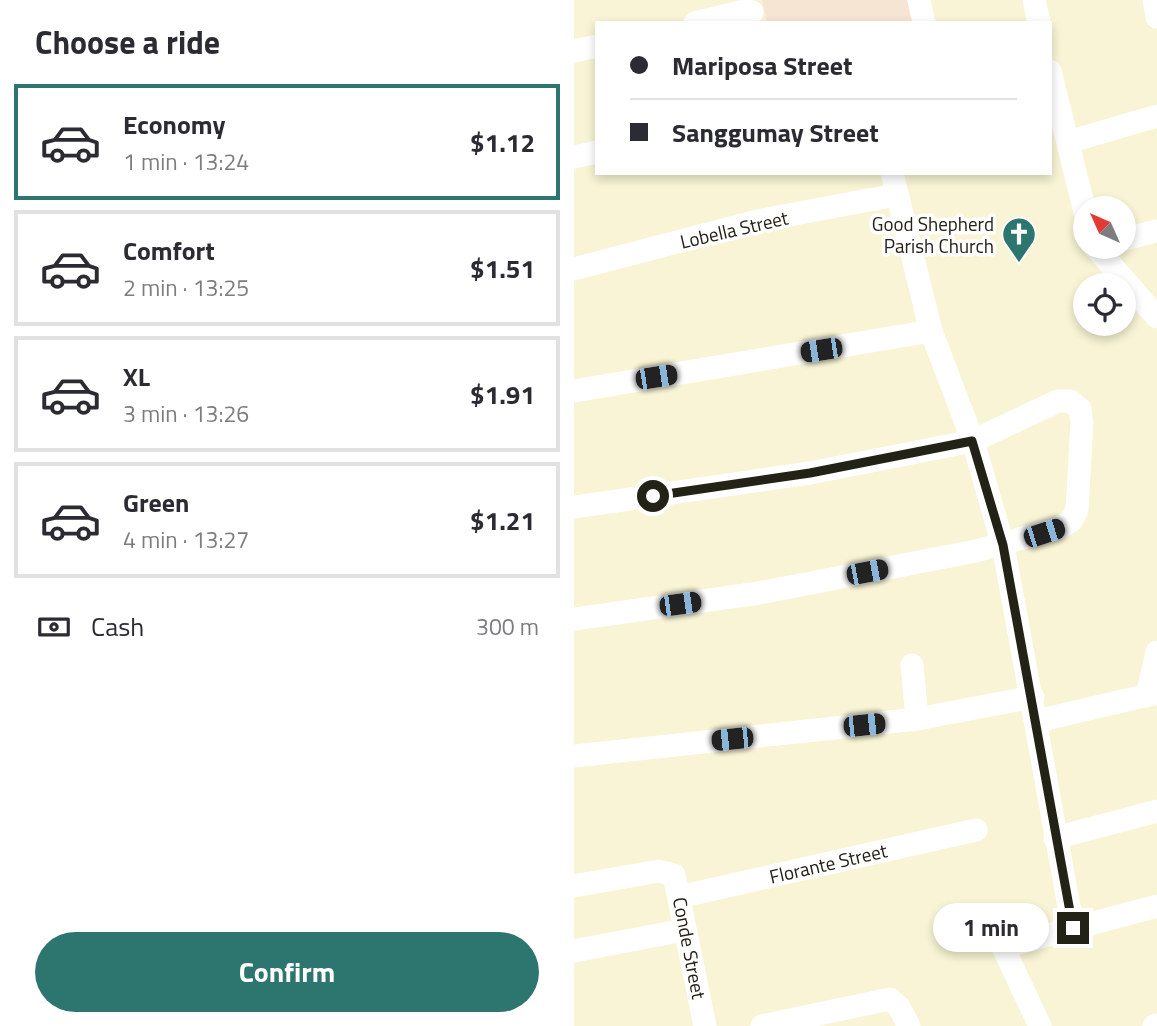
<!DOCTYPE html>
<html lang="en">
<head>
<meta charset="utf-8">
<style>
  body { margin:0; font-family:"Titillium Web",sans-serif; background:#f7f7f7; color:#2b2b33; height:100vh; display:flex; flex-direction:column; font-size:26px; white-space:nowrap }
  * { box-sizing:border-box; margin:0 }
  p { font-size:23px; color:#7c7c81 }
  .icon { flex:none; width:38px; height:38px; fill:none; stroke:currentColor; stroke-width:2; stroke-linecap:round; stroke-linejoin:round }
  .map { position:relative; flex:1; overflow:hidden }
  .details { display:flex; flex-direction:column; background:#fff; width:574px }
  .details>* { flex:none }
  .top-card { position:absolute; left:21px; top:21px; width:457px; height:154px; border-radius:0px; box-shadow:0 4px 10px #0003; display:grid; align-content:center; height:154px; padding:0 35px; background:#fff }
  .needle { width:46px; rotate:315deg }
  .buttons { position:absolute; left:499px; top:196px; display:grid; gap:14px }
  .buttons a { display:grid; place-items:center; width:63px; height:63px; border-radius:50%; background:#fff; box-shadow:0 4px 10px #0003; font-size:35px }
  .end { position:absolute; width:32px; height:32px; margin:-16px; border:9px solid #232216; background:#fff; box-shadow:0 0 0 4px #fff }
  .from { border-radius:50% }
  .bubble { position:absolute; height:49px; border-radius:24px; background:#fff; box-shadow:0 4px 10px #0003; font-size:23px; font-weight:700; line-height:49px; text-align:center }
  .car { position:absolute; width:21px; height:42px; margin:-21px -10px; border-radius:9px; box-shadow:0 0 5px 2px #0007; background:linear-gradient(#222 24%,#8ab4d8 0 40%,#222 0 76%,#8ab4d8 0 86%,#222 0) }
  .top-card b { display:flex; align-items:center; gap:24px; height:66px; font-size:26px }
  .top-card b+b { border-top:2px solid #e1e1e2 }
  .top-card i { width:18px; height:18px; background:#2b2b33 }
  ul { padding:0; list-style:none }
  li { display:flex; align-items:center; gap:21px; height:116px; margin:0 14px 10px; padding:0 21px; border:4px solid #e1e1e2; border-radius:0px }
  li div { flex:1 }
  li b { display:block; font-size:26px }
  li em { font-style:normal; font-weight:700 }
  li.selected { border-color:#2d7670 }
  li>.icon { width:63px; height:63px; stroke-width:1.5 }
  h2 { padding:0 35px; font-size:32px; line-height:84px }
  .pay { display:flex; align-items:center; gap:18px; height:77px; padding:0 35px; font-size:26px }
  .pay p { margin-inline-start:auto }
  .button { display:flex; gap:14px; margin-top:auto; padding:14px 35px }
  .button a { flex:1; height:80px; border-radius:42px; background:#2d7670; color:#fff; font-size:28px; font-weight:700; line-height:80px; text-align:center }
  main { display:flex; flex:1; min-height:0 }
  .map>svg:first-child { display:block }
  .education { fill:#f7e5d4 }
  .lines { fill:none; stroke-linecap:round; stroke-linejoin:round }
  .minor { stroke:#fff; stroke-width:23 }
  .route { stroke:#232216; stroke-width:9 }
  .labels { text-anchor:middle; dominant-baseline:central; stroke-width:7; stroke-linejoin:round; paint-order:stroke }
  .poi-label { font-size:19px; fill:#232216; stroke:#fff; text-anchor:end }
  .street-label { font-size:19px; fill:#232216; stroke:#fff }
</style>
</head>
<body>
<main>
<section class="details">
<h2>Choose a ride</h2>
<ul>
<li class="selected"><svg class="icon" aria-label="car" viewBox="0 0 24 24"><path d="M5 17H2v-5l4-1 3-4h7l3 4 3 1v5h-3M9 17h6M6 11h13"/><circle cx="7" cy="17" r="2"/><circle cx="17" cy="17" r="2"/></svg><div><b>Economy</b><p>1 min · 13:24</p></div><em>$1.12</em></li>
<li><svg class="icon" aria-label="car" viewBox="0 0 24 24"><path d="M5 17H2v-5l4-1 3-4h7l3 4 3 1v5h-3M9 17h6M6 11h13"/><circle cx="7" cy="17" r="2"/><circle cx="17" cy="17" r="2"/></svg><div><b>Comfort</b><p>2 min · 13:25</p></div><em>$1.51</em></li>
<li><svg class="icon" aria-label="car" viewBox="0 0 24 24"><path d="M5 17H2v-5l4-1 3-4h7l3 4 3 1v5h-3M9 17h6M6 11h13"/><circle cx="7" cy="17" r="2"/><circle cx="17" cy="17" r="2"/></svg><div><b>XL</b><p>3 min · 13:26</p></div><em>$1.91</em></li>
<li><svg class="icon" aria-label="car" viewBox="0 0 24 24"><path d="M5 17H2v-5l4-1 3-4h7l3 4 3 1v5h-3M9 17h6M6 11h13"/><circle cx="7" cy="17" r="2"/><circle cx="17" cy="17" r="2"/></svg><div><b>Green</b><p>4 min · 13:27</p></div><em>$1.21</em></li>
</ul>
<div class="pay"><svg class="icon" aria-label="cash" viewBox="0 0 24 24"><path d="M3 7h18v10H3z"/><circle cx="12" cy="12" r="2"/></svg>Cash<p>300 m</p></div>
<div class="button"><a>Confirm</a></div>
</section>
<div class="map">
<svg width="583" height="1026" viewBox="0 0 583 1026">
  <rect width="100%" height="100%" fill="#f8f4d5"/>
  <polygon class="education" points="188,0 342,0 347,23 193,23"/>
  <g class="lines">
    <g class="minor">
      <polyline points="345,0 350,23"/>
      <polyline points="460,0 465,23"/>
      <polyline points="580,0 583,17"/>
      <polyline points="121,23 170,11 178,12"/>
      <polyline points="0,51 23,46"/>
      <polyline points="476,71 511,212"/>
      <polyline points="494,142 583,116"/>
      <polyline points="0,157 23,152"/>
      <polyline points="318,173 357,331 399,441 429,545 499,928"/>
      <polyline points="550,239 583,231"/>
      <polyline points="521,247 583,317"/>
      <polyline points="0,269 183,221 322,195"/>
      <polyline points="0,391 357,331"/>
      <polyline points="0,507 236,473 399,441 484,401 496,401 506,409 508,422 503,510 497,521 485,528 402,551 185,593 0,619"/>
      <polyline points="338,665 343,719"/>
      <polyline points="573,696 583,652"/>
      <polyline points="463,721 583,693"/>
      <polyline points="0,756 343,719 459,697"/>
      <polyline points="481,838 583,811"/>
      <polyline points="0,886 85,871 100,875 131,1026"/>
      <polyline points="105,897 402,830"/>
      <polyline points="0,951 110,930"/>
      <polyline points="188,1026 316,999 325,1007 335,1026"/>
      <polyline points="466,1026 429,947 583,906"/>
      <polyline points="580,1026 583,1025"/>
    </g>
  </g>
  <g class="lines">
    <polyline class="route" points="79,496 236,473 398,441 429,545 499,928"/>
  </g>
  <defs>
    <g id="church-pin" transform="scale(1.75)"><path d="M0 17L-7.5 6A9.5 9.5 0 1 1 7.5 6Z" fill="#2d7670" stroke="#fff"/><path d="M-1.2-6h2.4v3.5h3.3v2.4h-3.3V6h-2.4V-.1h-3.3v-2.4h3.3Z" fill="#fff"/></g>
  </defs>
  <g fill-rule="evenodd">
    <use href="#church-pin" x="445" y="234"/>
  </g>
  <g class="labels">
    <g class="poi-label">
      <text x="420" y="223">Good Shepherd<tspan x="420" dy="22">Parish Church</tspan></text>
    </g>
    <g class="street-label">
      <text transform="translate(160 229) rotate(-13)">Lobella Street</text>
      <text transform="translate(254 863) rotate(-13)">Florante Street</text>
      <text transform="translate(116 948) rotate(79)">Conde Street</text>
    </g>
  </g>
</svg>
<div class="buttons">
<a><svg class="needle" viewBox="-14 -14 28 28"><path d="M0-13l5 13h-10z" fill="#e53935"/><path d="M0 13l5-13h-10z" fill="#7c7c81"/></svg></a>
<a><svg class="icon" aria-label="locate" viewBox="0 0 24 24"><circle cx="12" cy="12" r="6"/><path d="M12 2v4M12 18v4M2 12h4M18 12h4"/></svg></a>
</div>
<i class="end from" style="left:79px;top:496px"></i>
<i class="end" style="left:499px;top:928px"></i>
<div class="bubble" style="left:359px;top:903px;width:116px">1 min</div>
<i class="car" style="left:247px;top:350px;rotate:261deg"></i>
<i class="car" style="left:82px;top:377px;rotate:81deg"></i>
<i class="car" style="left:470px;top:533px;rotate:72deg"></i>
<i class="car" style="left:293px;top:572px;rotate:79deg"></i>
<i class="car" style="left:106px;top:604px;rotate:82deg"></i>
<i class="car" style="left:290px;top:725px;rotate:84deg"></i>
<i class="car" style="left:158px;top:739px;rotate:264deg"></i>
<div class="top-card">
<b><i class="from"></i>Mariposa Street</b>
<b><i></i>Sanggumay Street</b>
</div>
</div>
</main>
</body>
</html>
